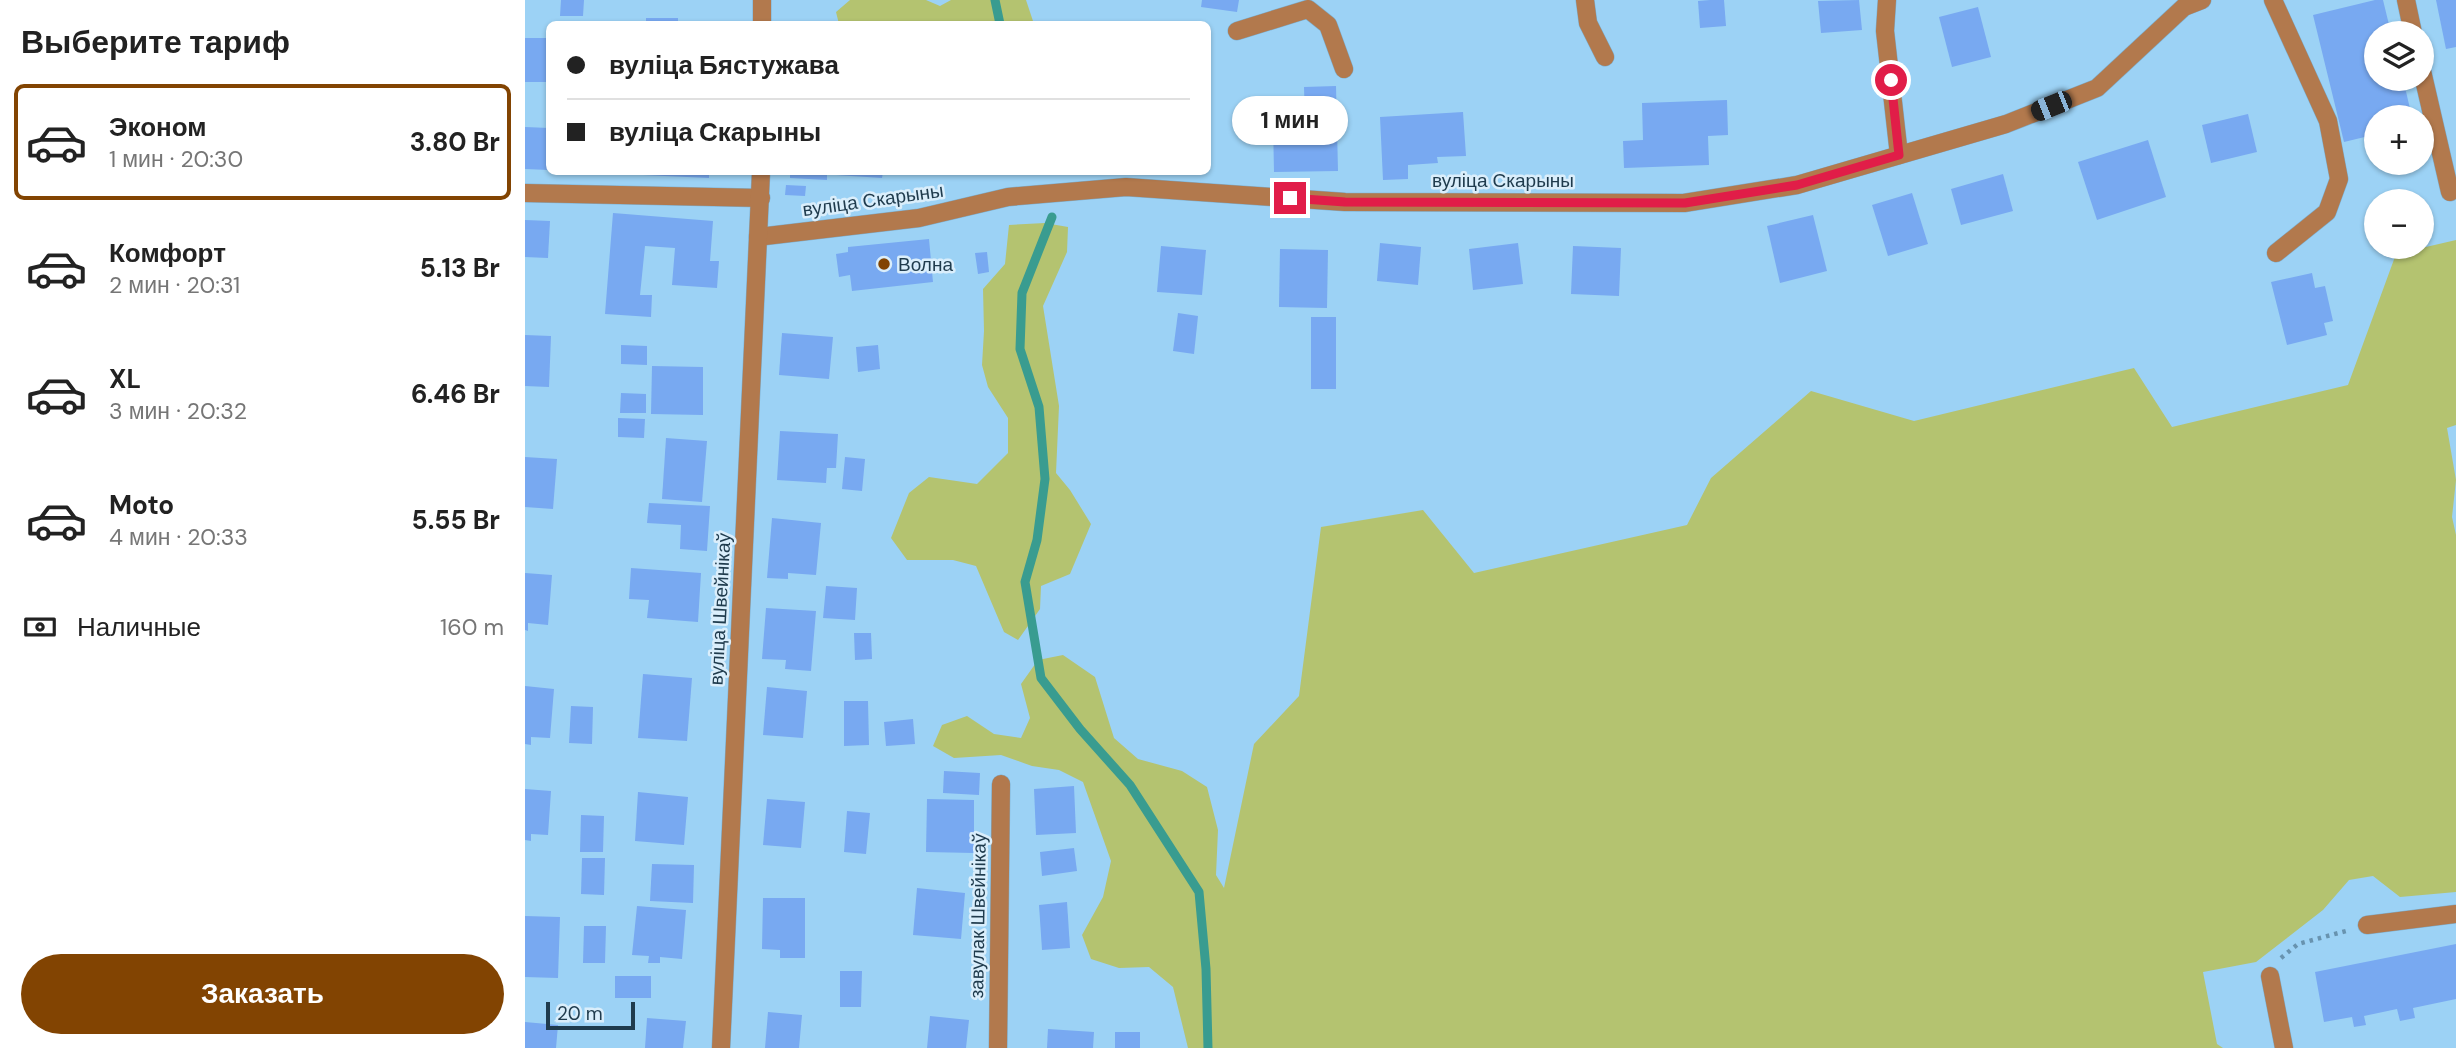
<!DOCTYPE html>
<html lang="ru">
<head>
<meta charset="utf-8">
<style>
  body { margin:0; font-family:"DM Sans",sans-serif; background:#f6f6f6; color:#222; height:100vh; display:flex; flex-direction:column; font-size:26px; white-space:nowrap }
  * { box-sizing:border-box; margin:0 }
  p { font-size:23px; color:#767676 }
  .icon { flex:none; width:38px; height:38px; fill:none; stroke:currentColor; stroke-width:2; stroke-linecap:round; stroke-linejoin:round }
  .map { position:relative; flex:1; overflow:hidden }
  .drawer { display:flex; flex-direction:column; background:#fff; width:525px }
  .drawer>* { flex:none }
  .hud { position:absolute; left:21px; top:21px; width:665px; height:154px; border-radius:10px; box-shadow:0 2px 5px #0004; display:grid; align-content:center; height:154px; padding:0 21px; background:#fff }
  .buttons { position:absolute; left:1839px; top:21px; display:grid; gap:14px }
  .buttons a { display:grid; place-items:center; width:70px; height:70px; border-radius:50%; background:#fff; box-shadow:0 2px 5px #0004; font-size:35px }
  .scale { position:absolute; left:21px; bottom:18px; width:89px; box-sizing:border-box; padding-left:7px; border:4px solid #1f3b4d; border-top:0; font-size:19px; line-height:24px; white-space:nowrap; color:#1f3b4d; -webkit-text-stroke:5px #daeefb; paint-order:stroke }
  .end { position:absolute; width:32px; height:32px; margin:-16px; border:9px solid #e11d48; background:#fff; box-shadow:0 0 0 4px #fff }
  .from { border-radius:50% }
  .bubble { position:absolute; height:49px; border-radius:24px; background:#fff; box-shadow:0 2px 5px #0004; font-size:23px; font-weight:700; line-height:49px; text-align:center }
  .car { position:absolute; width:21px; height:42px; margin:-21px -10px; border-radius:9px; box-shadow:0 0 5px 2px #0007; background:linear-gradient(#222 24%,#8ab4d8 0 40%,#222 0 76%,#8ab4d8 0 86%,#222 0) }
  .hud b { display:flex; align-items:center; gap:24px; height:66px; font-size:26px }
  .hud b+b { border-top:2px solid #e0e0e0 }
  .hud i { width:18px; height:18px; background:#222 }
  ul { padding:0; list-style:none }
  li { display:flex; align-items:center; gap:21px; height:116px; margin:0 14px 10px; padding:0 7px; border:4px solid transparent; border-radius:10px }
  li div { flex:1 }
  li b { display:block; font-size:26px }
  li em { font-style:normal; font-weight:700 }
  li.current { border-color:#824402 }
  li>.icon { width:63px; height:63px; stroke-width:1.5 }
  h2 { padding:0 21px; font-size:32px; line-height:84px }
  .pay { display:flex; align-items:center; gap:18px; height:77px; padding:0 21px; font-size:26px }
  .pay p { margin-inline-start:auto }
  .action { display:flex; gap:14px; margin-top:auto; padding:14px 21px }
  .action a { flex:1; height:80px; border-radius:42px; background:#824402; color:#fff; font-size:28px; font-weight:700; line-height:80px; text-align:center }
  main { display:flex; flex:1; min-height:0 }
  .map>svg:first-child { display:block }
  .grass { fill:#b4c370 }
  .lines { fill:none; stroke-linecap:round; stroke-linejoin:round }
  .stream { stroke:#399c90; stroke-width:9 }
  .building { fill:#78a9f1 }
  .minor-casing { stroke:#7eaecd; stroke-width:19 }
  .path { stroke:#6893af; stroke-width:4.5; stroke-dasharray:3.5 5; stroke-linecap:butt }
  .minor { stroke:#b2794d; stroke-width:18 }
  .route { stroke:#e11d48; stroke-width:9 }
  .poi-dot { fill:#824402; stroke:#daeefb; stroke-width:2.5 }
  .labels { text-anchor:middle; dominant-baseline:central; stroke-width:5; stroke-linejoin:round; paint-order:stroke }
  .street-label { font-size:19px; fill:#1f3b4d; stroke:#daeefb }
  .poi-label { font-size:19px; fill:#1f3b4d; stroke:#daeefb; text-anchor:start }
</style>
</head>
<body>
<main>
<section class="drawer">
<h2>Выберите тариф</h2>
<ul>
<li class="current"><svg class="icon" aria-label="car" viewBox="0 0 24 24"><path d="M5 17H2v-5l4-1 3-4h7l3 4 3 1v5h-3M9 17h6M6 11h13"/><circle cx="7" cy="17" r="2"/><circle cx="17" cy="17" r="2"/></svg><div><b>Эконом</b><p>1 мин · 20:30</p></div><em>3.80 Br</em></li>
<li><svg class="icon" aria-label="car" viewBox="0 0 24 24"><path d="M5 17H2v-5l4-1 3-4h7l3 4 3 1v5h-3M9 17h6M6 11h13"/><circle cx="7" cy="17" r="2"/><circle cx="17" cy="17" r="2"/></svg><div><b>Комфорт</b><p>2 мин · 20:31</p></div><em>5.13 Br</em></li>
<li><svg class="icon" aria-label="car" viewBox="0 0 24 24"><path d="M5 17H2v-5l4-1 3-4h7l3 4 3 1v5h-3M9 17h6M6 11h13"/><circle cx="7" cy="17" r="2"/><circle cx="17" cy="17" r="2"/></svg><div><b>XL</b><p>3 мин · 20:32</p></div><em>6.46 Br</em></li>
<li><svg class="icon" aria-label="car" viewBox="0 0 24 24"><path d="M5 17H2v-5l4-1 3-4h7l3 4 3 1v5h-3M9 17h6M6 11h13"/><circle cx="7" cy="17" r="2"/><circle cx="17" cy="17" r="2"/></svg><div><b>Moto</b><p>4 мин · 20:33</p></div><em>5.55 Br</em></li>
</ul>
<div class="pay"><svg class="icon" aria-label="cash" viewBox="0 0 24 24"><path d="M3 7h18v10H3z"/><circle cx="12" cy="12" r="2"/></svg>Наличные<p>160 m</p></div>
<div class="action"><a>Заказать</a></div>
</section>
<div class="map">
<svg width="1931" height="1048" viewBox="0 0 1931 1048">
  <rect width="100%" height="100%" fill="#9cd2f5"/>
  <g class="grass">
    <polygon points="325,0 401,0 415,6 426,0 501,0 509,24 314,24 311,12"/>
    <polygon points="520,223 543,227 542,252 518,306 534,406 531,473 545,490 566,524 545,574 516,586 515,609 493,640 479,632 451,566 428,560 382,560 366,538 384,493 404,477 452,484 483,453 483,418 463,387 457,365 459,331 458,289 480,264 484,225"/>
    <polygon points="1931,240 1931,425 1922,428 1931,480 1927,517 1931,535 1931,892 1875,897 1848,876 1824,880 1798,910 1731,962 1678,972 1692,1044 1698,1048 663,1048 648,987 624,967 594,968 566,959 557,935 578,897 586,861 558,782 534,770 507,766 476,755 429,758 408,746 417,725 442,716 469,734 496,738 505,718 496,684 513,660 538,655 570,677 589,738 613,759 657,771 682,787 693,830 691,875 699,888 729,744 774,696 796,527 898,510 949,573 1162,525 1186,478 1286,391 1389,421 1609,368 1647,427 1823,385 1871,254"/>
  </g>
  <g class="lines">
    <g class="stream">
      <polyline points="470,0 475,24"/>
      <polyline points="527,217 497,293 495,349 514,407 520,479 512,540 500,582 516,678 555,729 605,785 674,892 681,969 683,1048"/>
    </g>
  </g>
  <g class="building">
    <polygon points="36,0 59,0 58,16 35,16"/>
    <polygon points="677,0 714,0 712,12 676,7"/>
    <polygon points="1185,0 1199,0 1201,26 1175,28 1173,1"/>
    <polygon points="1334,0 1337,30 1296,33 1293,1"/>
    <polygon points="1850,0 1858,0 1866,33 1852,33 1852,79 1878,79 1887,117 1852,117 1852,134 1819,142 1788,15"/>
    <polygon points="1911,0 1931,0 1931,47 1921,49"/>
    <polygon points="1453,7 1466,57 1427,67 1414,17"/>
    <rect x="121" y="18" width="32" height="6"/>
    <polygon points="0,38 24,38 23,82 0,82"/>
    <polygon points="811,86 813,171 749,172 748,122 780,121 779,87"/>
    <polygon points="1202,100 1203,135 1183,136 1184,165 1099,168 1098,141 1118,140 1117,103"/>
    <polygon points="938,112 941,156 912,157 913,163 883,165 883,179 858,180 855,117"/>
    <polygon points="1723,114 1732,152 1686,163 1677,125"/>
    <polygon points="0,127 24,128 24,170 0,169"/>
    <polygon points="1623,140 1641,197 1572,220 1553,162"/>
    <polygon points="118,172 184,172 184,178 118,175"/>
    <polygon points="265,172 302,172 302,180 265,178"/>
    <polygon points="311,172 358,172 357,178 311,175"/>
    <polygon points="1478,174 1488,211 1436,225 1426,189"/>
    <polygon points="261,185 281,186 280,196 260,195"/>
    <polygon points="1387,193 1403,244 1363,256 1347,205"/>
    <polygon points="88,213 188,221 185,261 194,261 192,288 147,285 150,248 120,246 115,295 127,295 126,317 80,314"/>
    <polygon points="1288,215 1302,271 1255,283 1242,226"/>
    <polygon points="0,220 25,221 23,258 0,257"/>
    <polygon points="404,239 408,282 327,291 325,275 314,277 311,254 323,252 323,247"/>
    <polygon points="855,243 896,247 893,285 852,281"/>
    <polygon points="993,243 998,284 948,290 944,249"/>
    <polygon points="636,246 681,250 677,295 632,292"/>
    <polygon points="1048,246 1096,248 1094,296 1046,294"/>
    <polygon points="755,249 803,250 802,308 754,307"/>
    <polygon points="462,252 464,272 453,274 450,253"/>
    <polygon points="1787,273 1790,288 1800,286 1808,321 1799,323 1802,335 1762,345 1746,282"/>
    <polygon points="653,313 673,316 669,354 648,351"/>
    <rect x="786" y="317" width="25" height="72"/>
    <polygon points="257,333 308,337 304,379 254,375"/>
    <polygon points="0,335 26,336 24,387 0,386"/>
    <polygon points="96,345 122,346 122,365 96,364"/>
    <polygon points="353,345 355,369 333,372 331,347"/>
    <polygon points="127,366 178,367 178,415 126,414"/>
    <polygon points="96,393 121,394 121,413 95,413"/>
    <polygon points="93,418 120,419 119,438 93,437"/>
    <polygon points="255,431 313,434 311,468 302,468 301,483 252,480"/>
    <polygon points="141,438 182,441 177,502 137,499"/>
    <polygon points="0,457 32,459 28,509 0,507"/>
    <polygon points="320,457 340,459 337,491 317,489"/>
    <polygon points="124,503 185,506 182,551 155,549 156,525 122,523"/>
    <polygon points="247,518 296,523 291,575 263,573 263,579 242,578"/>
    <polygon points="106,568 176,573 173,622 122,618 124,600 104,599"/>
    <polygon points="0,573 27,575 23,625 3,623 3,631 0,630"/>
    <polygon points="301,586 332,588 330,620 298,618"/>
    <polygon points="241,608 291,611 286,671 260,669 261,660 237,659"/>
    <polygon points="329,633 346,633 347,659 330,660"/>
    <polygon points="118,674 167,678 162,741 113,738"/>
    <polygon points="0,686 29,689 25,738 6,737 6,745 0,744"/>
    <polygon points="242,687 282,691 278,738 238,735"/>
    <polygon points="319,701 343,701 344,745 319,746"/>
    <polygon points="46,706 68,707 67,744 44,743"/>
    <polygon points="388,719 390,744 361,746 359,722"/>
    <polygon points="419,771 455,773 454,795 418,793"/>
    <polygon points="549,786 551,833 511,835 509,789"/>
    <polygon points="0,789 26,791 23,835 6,834 6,841 0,840"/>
    <polygon points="113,792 163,797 159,845 110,841"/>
    <polygon points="242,799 280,802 276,848 238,845"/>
    <polygon points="402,799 449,800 449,853 401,852"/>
    <polygon points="322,811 345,813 341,854 319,852"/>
    <polygon points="56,815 79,816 78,852 55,852"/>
    <polygon points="549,848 552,871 517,876 515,852"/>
    <polygon points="57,858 80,858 79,895 56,894"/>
    <polygon points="127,864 169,865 168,903 125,901"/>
    <polygon points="392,888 440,893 436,939 388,935"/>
    <polygon points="238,898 280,898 280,958 255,958 255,950 237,949"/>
    <polygon points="542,902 545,948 517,950 514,905"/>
    <polygon points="112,906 161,910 157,959 135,957 135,963 123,963 124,956 107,955"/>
    <polygon points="0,916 35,917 33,978 0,977"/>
    <polygon points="59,926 81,926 80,963 58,963"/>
    <polygon points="1931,944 1931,999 1888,1008 1890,1018 1875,1021 1872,1009 1839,1016 1841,1025 1829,1027 1827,1017 1799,1022 1790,972"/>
    <polygon points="315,971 337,971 336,1007 315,1007"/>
    <rect x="90" y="976" width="36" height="22"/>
    <polygon points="243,1012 277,1015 274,1048 240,1048"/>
    <polygon points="405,1016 444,1020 441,1048 402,1048"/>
    <polygon points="122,1018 161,1021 158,1048 120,1048"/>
    <polygon points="0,1022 33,1025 31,1048 0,1048"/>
    <polygon points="523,1029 569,1032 568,1048 522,1048"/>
    <rect x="590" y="1032" width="25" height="16"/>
  </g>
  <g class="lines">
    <g class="minor-casing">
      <g id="minor">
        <polyline points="1060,0 1063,23 1080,57"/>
        <polyline points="1362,0 1360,31 1374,155"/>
        <polyline points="1748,0 1803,121 1814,179 1802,212 1751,253"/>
        <polyline points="1881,0 1888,33"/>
        <polyline points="237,24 237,0"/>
        <polyline points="712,31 783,9 803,25 819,69"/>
        <polyline points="1897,71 1925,192"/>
        <polyline points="0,193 236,198"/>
        <polyline points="233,237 394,218 483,197 601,187 820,202 1159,203 1272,185 1481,124 1572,88 1659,7 1677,0"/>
        <polyline points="1842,925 1931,914"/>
        <polyline points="1745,976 1759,1048"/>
        <polyline points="196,1048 236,172"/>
        <polyline points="473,1048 476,784"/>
      </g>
    </g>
    <polyline class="path" points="1756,958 1773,944 1821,931"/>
    <use href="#minor" class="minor"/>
  </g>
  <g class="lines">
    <polyline class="route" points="765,198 820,202 1160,203 1272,185 1374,155 1366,80"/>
  </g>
  <circle class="poi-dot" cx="359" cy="264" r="7"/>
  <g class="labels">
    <g class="street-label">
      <text x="978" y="180">вуліца Скарыны</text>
      <text transform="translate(348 200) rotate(-8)">вуліца Скарыны</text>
      <text transform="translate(195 609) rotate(-87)">вуліца Швейнікаў</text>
      <text transform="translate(453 916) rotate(-89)">завулак Швейнікаў</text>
    </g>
    <g class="poi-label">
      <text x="373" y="264">Волна</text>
    </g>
  </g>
</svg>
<div class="buttons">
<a><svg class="icon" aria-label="layers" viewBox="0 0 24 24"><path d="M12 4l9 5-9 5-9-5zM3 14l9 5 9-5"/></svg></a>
<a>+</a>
<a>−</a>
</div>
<div class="scale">20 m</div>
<i class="end from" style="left:1366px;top:80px"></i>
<i class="end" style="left:765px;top:198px"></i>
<div class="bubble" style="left:707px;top:96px;width:116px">1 мин</div>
<i class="car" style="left:1526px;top:106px;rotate:248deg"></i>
<div class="hud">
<b><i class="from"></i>вуліца Бястужава</b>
<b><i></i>вуліца Скарыны</b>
</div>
</div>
</main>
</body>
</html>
